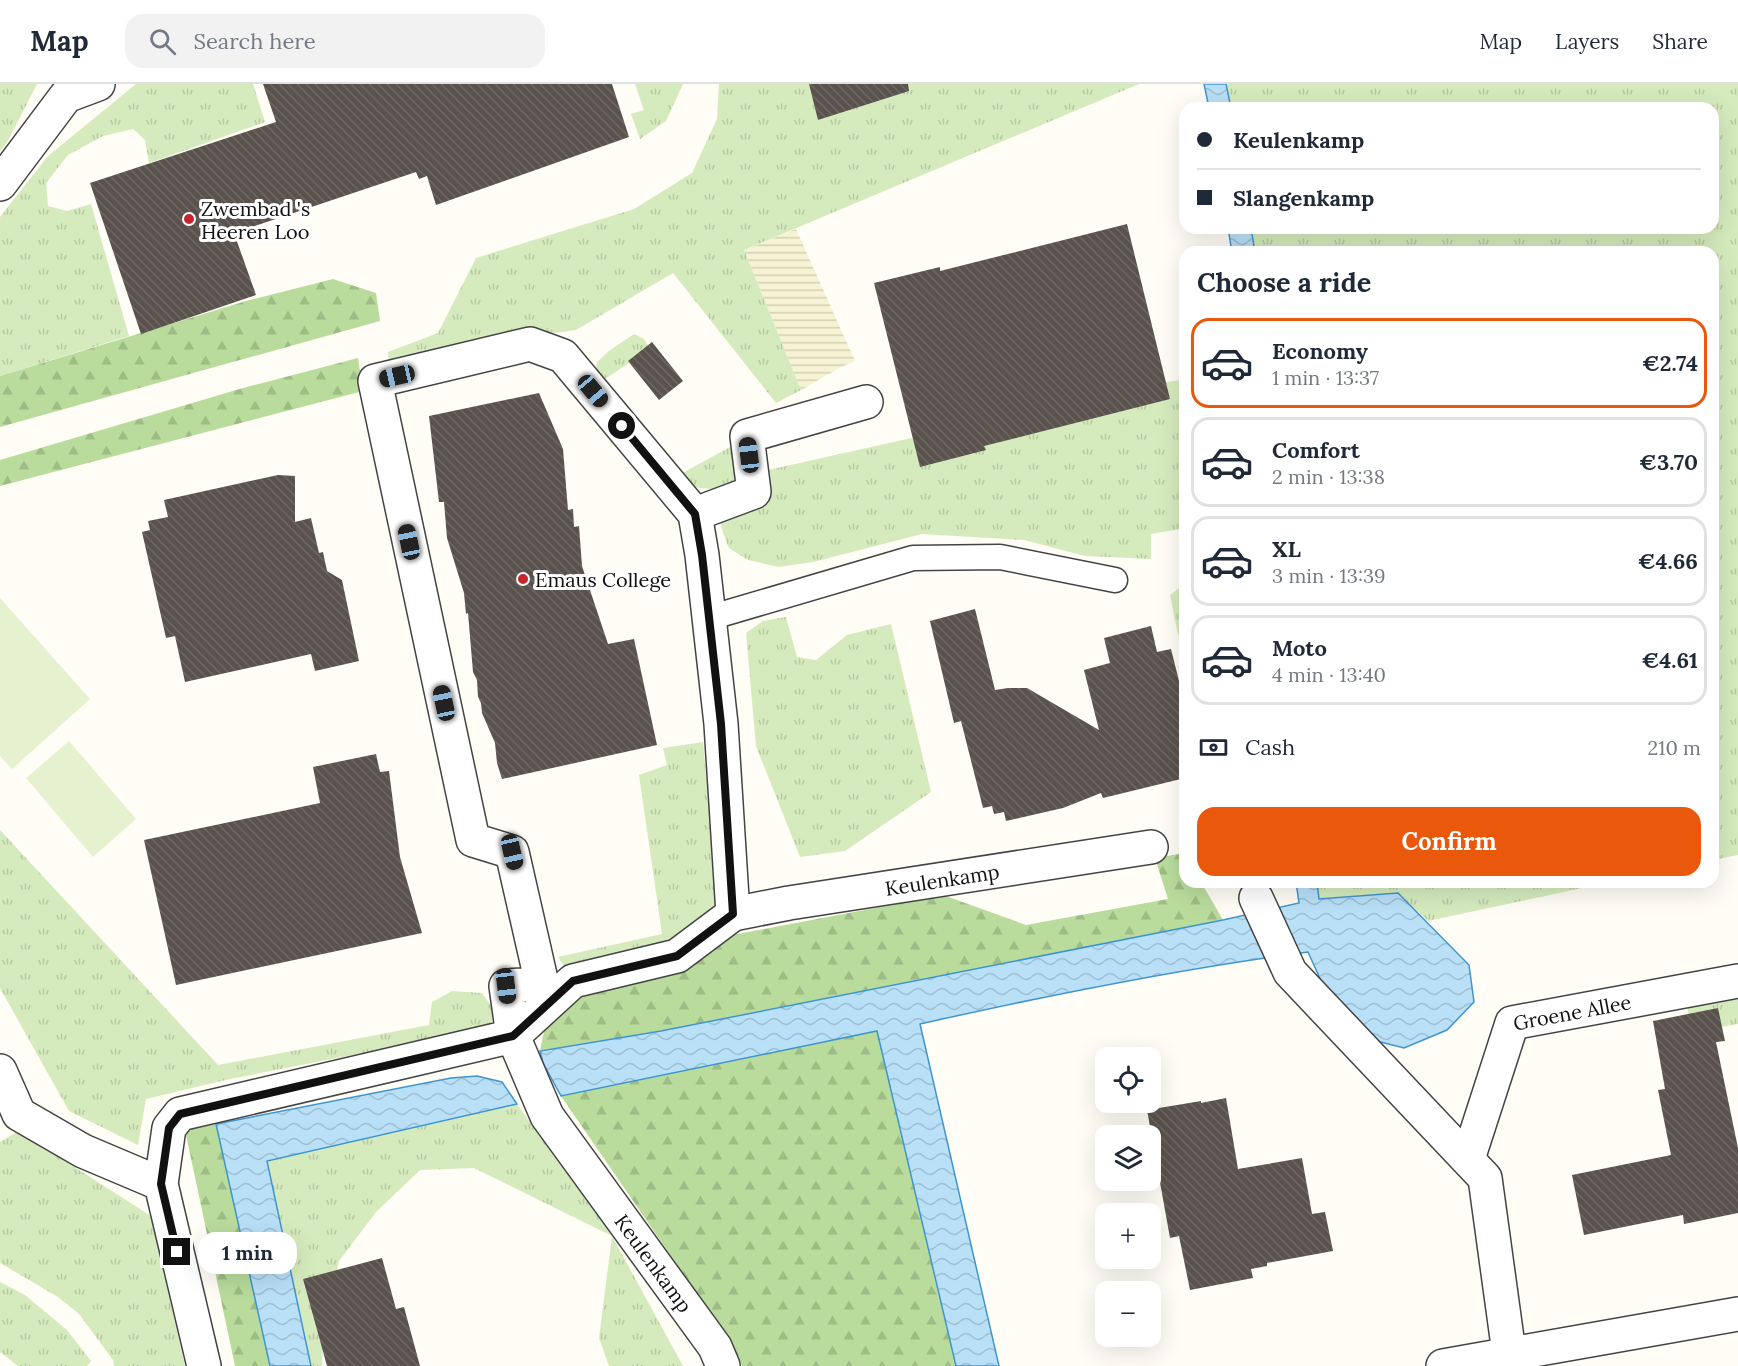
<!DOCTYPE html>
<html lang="en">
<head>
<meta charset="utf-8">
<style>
  body { margin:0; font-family:Lora,serif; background:#f2f2f3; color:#1f2937; height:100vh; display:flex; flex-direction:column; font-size:22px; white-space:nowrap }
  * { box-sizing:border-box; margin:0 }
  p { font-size:20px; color:#747a83 }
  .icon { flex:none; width:33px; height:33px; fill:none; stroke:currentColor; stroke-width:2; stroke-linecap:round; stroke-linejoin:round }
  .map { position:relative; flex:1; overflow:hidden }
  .panel { position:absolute; left:1179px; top:162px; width:540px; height:642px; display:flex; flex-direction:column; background:#fff; border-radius:18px; box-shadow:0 6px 24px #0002 }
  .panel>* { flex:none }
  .guide { position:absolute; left:1179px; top:18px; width:540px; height:132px; border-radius:18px; box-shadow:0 6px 24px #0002; display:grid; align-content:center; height:132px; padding:0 18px; background:#fff }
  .controls { position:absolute; left:1095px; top:963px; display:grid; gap:12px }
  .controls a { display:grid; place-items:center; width:66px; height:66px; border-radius:12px; background:#fff; box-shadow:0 6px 24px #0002; font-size:30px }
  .end { position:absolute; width:27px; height:27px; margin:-14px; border:8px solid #111; background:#fff; box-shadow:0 0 0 3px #fff }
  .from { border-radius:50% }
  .bubble { position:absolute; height:42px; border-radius:18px; background:#fff; box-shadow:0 6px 24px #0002; font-size:20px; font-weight:700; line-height:42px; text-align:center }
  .car { position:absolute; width:18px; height:36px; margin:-18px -9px; border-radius:8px; box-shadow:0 0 4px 2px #0007; background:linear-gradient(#222 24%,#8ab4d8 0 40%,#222 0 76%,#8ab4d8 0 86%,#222 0) }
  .guide b { display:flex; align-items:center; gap:21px; height:57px; font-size:22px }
  .guide b+b { border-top:2px solid #e0e1e3 }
  .guide i { width:15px; height:15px; background:#1f2937 }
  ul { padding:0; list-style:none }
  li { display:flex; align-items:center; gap:18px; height:90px; margin:0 12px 9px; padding:0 6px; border:3px solid #e0e1e3; border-radius:18px }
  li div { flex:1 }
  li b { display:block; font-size:22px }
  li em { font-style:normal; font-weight:700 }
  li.current { border-color:#ea580c }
  li>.icon { width:54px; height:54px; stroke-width:1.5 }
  h2 { padding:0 18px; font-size:27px; line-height:72px }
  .pay { display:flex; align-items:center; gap:15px; height:66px; padding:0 18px; font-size:22px }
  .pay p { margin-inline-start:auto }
  .button { display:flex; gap:12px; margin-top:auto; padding:12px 18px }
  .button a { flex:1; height:69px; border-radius:18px; background:#ea580c; color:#fff; font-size:24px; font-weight:700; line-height:69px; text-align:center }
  header { display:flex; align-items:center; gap:36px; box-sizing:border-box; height:84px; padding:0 30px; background:#fff; border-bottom:2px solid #e0e1e3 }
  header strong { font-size:28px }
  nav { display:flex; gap:33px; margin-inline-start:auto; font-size:21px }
  .search { width:420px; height:54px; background:#f2f2f3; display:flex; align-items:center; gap:15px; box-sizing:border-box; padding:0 21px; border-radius:18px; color:#747a83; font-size:22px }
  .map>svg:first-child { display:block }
  .farmland { fill:url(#farmland-rules) }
  .grass { fill:url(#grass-tufts) }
  .forest { fill:url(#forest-firs) }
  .pitch { fill:#e6f2cf }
  .water { fill:url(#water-waves); stroke:#3f96cf; stroke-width:1.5 }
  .building { fill:url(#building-back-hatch) }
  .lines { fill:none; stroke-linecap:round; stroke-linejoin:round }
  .service-casing { stroke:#444; stroke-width:27 }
  .minor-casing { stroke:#444; stroke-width:36 }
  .service { stroke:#fff; stroke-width:24 }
  .minor { stroke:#fff; stroke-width:33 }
  .route { stroke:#111; stroke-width:8 }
  .poi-dot { fill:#c4262e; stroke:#fff; stroke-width:2 }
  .labels { text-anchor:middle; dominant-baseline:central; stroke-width:6; stroke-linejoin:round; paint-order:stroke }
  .poi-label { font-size:20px; fill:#111; stroke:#fff; text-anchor:start }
  .street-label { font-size:20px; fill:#111; stroke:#fff }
</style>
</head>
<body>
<header>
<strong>Map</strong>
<div class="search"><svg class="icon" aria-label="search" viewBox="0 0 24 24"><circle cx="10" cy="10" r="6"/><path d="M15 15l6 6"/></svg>Search here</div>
<nav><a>Map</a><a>Layers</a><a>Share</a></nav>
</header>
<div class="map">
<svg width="1738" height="1282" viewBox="0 0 1738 1282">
  <defs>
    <pattern id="farmland-rules" width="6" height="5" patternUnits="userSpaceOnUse" patternTransform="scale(1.5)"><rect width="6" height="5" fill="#f6f3d4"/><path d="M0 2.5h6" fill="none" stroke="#d2cfb5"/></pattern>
    <pattern id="grass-tufts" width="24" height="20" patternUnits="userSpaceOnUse" patternTransform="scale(1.5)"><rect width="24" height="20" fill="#d5ebbd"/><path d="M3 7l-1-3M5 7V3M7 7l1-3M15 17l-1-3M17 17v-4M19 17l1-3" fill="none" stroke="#b6c8a1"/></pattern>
    <pattern id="forest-firs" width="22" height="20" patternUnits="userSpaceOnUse" patternTransform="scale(1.5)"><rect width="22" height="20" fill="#b9dc9c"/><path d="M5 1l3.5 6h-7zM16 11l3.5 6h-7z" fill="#9ebc85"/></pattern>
    <pattern id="water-waves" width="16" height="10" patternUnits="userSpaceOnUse" patternTransform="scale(1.5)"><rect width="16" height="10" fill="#b9e0f7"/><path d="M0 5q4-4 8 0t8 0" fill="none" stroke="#9ebfd3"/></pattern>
    <pattern id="building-back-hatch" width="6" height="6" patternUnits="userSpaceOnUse" patternTransform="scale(1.5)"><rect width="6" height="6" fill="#5a524d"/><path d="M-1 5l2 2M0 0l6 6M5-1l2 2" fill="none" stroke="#6d6662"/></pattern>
  </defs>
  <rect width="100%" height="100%" fill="#fffdf5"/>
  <polygon class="farmland" points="796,145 855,277 841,283 801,306 744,166"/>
  <g class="grass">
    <polygon points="0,0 37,0 9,55 0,68"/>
    <polygon points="136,0 253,0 265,38 149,79 145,56 133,45 103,52 68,71 46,99 48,122 67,127 91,120 129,252 0,292 0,133 48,72"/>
    <polygon points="635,0 683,0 666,37 640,55 631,30 644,26"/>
    <polygon points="719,0 1139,0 744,166 801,306 776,319 673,189 576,246 555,249 524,244 389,281 388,268 438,249 476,174 634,125 692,89 717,35"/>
    <polygon points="1226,0 1738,0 1738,771 1713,776 1713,168 1255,168 1251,144 1713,144 1713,24 1231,24"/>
    <polygon points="634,250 644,255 650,265 602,297 596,287 597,278 609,267"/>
    <polygon points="1185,295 1185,444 1151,450 1151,475 1085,472 1024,456 922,450 813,478 779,483 748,476 729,464 723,449 720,436 765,399 768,386 1150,301"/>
    <path d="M730,363L740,374L741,391C723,408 712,406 688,402L679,391Z"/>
    <polygon points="1185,500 1185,547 1178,551 1170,511"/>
    <polygon points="786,533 797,573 816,576 847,551 891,540 931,708 845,767 800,773 756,662 746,549 763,537"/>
    <polygon points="703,658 719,821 665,864 565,884 558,873 662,850 639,691 667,681 663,664"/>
    <polygon points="0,746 218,981 429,941 432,918 452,907 482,909 492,923 495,934 485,945 230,995 146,1015 138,1061 69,1027 0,904"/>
    <polygon points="1317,798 1610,798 1428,837 1398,809 1318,815"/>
    <polygon points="1738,907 1738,940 1692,948 1686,917"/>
    <polygon points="517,1020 612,1152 683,1282 609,1282 599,1254 612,1152 474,1084 420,1086 376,1128 339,1177 324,1242 322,1282 311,1282 266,1077"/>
    <polygon points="18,1047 151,1132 185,1282 114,1282 113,1276 79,1230 58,1213 0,1179 0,1058"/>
    <polygon points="0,1198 25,1211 67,1246 91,1277 87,1282 18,1282 0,1268"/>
  </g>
  <g class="forest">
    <polygon points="333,195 376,209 380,237 0,343 0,292 246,217"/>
    <polygon points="358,274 363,307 0,402 0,376 243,304"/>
    <polygon points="1185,769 1185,798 1201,798 1223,836 661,947 540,967 546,937 585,906 722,853 943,811 1026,841 1168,815 1155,774"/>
    <polygon points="877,947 956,1282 742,1282 728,1255 561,1012"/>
    <polygon points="216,1040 270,1282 235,1282 185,1046"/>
  </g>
  <g class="pitch">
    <polygon points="0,514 90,615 12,685 0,672"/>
    <polygon points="69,657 136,735 93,773 26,694"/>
  </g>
  <g class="water">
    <polygon points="1204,0 1226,0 1231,24 1209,24"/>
    <polygon points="1228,144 1251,144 1255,168 1232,168"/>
    <path d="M1296,798H1317L1319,815L1398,809L1469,881L1474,918L1447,946L1404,964L1373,956L1327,910L1308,868C1177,885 1049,911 920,940L999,1282H956L877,947L561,1012L543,979L540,967L661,947L1223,836L1299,819Z"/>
    <polygon points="477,992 502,998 517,1020 267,1077 311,1282 270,1282 216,1040 451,994"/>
  </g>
  <g class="building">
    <polygon points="263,0 612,0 629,53 436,121 427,92 419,95 416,88 234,149 256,211 141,250 90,99 276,38"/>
    <polygon points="809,0 908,0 909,7 818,36"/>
    <polygon points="1127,140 1170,315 984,362 986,366 920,383 874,199 940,183 940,187"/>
    <polygon points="652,258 683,297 659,316 628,277"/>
    <polygon points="539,309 563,365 568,426 573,425 574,443 579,442 582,482 608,560 634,555 657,661 502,695 497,679 495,659 482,629 481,619 478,613 477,596 473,588 468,529 466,530 464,509 447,454 444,418 439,418 429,332"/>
    <polygon points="278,391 295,392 295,438 311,434 319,469 323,468 327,487 342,496 359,577 315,587 311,570 185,598 175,552 166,554 142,448 150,446 148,437 168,433 164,416"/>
    <polygon points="975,525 995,606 1008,604 1027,604 1099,646 1084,586 1110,579 1104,554 1151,542 1157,568 1171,565 1185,621 1185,694 1103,714 1101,709 1063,724 1006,737 1004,728 994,730 992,722 983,724 961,637 954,639 930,537"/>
    <polygon points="376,670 380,688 389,687 400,773 422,849 176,901 144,756 320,719 313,683"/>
    <polygon points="1718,924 1725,957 1716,958 1738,1064 1738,1129 1684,1140 1683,1131 1584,1151 1572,1091 1671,1071 1658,1006 1665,1005 1653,937"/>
    <polygon points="1226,1014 1238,1085 1302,1074 1312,1130 1325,1128 1333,1167 1267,1179 1267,1182 1251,1185 1253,1194 1190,1206 1179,1152 1170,1154 1147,1026 1201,1017 1201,1019"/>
    <polygon points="382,1174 396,1225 404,1223 420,1282 327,1282 303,1195"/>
  </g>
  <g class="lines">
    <g class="service-casing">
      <polyline id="service" points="709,534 913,474 1000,473 1115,496"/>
    </g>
    <g class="minor-casing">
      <g id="minor">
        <polyline points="0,100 66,12 98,0"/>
        <polyline points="695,430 754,408 747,352 866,318"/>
        <polyline points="1256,814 1290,888 1485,1094 1509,1269"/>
        <path id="s1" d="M733,830L789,819L1151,763"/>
        <polyline points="0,987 19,1030 83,1067 161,1100 204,1282"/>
        <path id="s2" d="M1468,1075L1512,939L1738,897"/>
        <path id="s3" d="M161,1100L169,1044L180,1030L513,952L506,902L542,900L512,768L473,756L375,297L530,260L563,272L695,430L702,471L721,640L733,830L677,872L573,897L513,952L547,1032L715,1263L723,1282"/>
        <polyline points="1443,1282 1738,1230"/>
      </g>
    </g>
    <use href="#service" class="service"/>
    <use href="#minor" class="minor"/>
  </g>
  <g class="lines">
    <polyline class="route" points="177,1168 161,1100 169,1044 180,1030 513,952 573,897 677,872 733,830 721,640 702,471 695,430 622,342"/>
  </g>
  <g class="poi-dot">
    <circle cx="189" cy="135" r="6"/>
    <circle cx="523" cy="495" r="6"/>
  </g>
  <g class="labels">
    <g class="poi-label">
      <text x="201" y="124">Zwembad 's<tspan x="201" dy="23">Heeren Loo</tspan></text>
      <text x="535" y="495">Emaus College</text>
    </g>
    <g class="street-label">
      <text stroke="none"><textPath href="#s1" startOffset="212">Keulenkamp</textPath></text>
      <text stroke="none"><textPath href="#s2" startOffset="204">Groene Allee</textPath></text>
      <text stroke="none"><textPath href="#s3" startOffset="2478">Keulenkamp</textPath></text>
    </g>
  </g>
</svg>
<div class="controls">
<a><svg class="icon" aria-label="locate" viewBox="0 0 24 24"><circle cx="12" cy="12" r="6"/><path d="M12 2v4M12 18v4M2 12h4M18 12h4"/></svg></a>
<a><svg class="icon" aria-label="layers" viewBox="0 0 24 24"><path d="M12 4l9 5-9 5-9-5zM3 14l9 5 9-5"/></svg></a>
<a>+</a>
<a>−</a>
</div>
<i class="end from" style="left:622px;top:342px"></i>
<i class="end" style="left:177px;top:1168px"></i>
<div class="bubble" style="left:198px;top:1148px;width:99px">1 min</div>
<i class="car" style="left:397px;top:292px;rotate:257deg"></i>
<i class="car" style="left:593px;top:307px;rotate:140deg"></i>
<i class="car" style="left:749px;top:371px;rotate:353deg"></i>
<i class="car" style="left:409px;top:458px;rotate:348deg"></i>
<i class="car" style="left:444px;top:619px;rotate:348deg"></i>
<i class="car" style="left:512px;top:768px;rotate:167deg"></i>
<i class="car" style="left:506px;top:902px;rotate:173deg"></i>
<div class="guide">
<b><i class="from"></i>Keulenkamp</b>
<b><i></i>Slangenkamp</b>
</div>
<section class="panel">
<h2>Choose a ride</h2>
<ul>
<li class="current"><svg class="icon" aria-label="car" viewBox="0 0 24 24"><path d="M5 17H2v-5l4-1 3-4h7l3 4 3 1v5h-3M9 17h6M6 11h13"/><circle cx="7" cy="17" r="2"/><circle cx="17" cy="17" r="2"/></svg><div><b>Economy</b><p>1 min · 13:37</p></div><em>€2.74</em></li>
<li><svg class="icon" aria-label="car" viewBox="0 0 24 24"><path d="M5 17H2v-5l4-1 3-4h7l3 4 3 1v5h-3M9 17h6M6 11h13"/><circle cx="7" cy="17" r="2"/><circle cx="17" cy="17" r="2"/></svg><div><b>Comfort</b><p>2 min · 13:38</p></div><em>€3.70</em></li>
<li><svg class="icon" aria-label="car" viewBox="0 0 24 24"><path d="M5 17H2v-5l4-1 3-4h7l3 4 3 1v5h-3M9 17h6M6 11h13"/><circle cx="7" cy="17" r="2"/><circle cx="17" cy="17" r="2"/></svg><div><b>XL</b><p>3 min · 13:39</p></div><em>€4.66</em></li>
<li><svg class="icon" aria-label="car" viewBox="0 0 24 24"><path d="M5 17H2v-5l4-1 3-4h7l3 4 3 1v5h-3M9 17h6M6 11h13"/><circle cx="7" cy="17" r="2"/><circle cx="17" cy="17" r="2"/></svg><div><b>Moto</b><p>4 min · 13:40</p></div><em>€4.61</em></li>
</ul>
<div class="pay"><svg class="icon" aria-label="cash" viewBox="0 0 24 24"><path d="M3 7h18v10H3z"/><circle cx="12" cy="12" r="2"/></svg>Cash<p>210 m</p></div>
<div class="button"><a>Confirm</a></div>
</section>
</div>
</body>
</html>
